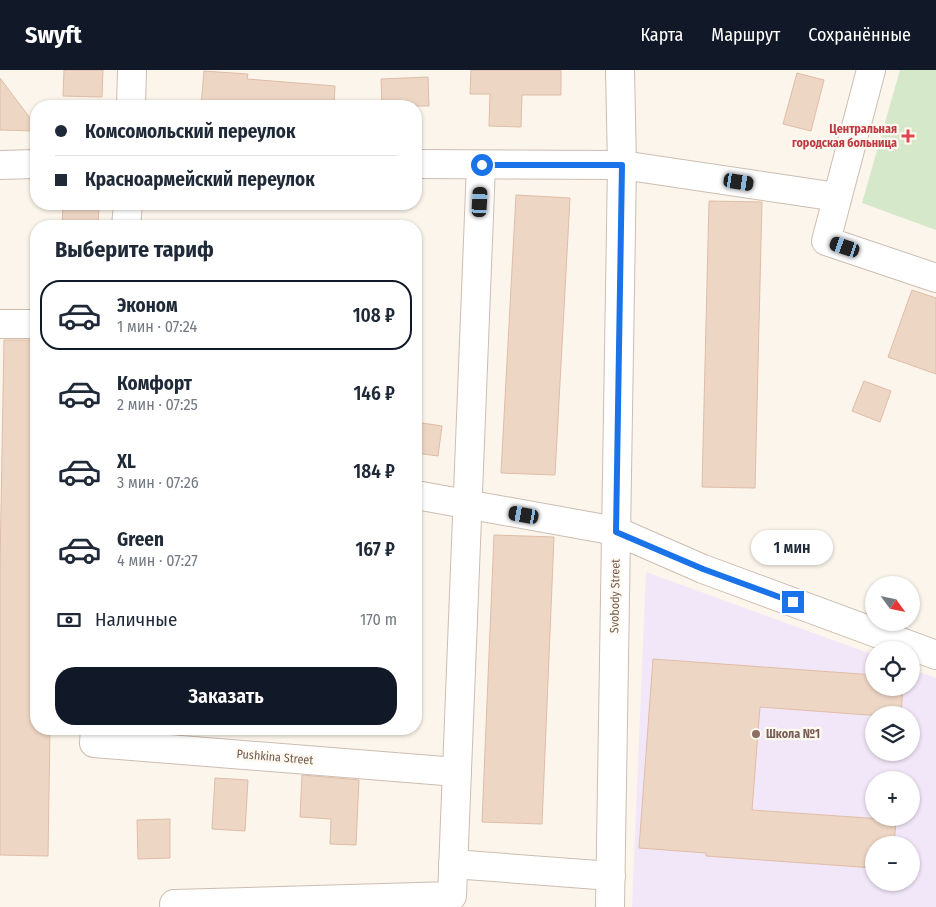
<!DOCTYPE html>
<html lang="ru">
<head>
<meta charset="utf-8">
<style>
  body { margin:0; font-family:"Fira Sans Condensed",sans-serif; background:#f6f6f7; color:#1f2937; height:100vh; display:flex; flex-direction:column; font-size:19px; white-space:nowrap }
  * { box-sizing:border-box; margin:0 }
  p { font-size:16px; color:#747a83 }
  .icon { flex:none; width:28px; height:28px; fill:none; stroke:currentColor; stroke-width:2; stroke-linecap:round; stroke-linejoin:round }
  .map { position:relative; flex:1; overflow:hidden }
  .drawer { position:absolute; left:30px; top:150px; width:392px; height:515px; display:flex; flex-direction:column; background:#fff; border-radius:20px; box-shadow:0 1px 4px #0004 }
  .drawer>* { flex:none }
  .banner { position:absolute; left:30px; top:30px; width:392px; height:110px; border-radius:20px; box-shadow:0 1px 4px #0004; display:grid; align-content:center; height:110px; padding:0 25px; background:#fff }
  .needle { width:32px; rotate:123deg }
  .fabs { position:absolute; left:865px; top:506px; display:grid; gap:10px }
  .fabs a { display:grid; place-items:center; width:55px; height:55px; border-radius:50%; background:#fff; box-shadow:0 1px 4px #0004; font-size:25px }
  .end { position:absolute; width:22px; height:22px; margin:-11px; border:6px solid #1a73e8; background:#fff; box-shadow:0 0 0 2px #fff }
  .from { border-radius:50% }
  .bubble { position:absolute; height:35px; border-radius:18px; background:#fff; box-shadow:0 1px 4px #0004; font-size:16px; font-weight:600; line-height:35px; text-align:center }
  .car { position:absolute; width:15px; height:30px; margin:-15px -8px; border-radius:6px; box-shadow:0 0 4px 1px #0007; background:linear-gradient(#222 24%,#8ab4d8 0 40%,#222 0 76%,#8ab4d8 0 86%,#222 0) }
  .banner b { display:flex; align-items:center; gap:18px; height:48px; font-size:19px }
  .banner b+b { border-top:1px solid #e0e1e3 }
  .banner i { width:12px; height:12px; background:#1f2937 }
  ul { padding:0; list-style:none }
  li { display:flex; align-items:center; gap:15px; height:70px; margin:0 10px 8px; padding:0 15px; border:2px solid transparent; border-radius:20px }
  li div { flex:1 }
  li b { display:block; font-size:19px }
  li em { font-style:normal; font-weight:600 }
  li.selected { border-color:#111827 }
  li>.icon { width:45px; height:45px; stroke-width:1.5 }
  h2 { padding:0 25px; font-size:22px; line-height:60px }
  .pay { display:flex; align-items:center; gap:12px; height:55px; padding:0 25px; font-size:19px }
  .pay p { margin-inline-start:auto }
  .primary-button { display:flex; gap:10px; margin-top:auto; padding:10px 25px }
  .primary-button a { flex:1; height:58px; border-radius:20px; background:#111827; color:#fff; font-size:20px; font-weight:600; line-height:58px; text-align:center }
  header { display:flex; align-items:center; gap:30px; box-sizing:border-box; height:70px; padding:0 25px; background:#111827; color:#fff }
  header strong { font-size:24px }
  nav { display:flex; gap:28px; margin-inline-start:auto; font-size:18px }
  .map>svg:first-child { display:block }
  .education { fill:#f2e7f8; fill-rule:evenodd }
  .green { fill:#d6e8ca }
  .building { fill:#eed6c5; stroke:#dfbda6 }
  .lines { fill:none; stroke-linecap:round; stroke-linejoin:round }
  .minor-casing { stroke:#cdbdb1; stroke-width:30 }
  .minor { stroke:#fff; stroke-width:28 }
  .route { stroke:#1a73e8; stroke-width:6 }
  .health-dot { fill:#e0444e; stroke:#fef9f1; stroke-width:2 }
  .education-dot { fill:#8d6e63; stroke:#fef9f1; stroke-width:2 }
  .labels { text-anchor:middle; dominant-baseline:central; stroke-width:4.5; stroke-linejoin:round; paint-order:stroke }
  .health-label { font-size:12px; font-weight:bold; fill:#be3a42; stroke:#fef9f1; text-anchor:end }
  .street-label { font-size:12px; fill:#745d50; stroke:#fef9f1 }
  .education-label { font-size:12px; font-weight:bold; fill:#785e54; stroke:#fef9f1; text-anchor:start }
</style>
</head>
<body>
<header>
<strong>Swyft</strong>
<nav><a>Карта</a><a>Маршрут</a><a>Сохранённые</a></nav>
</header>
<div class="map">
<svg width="936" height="837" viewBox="0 0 936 837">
  <rect width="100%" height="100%" fill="#fbf5eb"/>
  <path class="education" d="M646,502L874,585V618H911V599L936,608V837H632ZM874,645H911V682H874ZM874,710H911V748H874ZM874,775H911V812H874Z"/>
  <polygon class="green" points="900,0 936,0 936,160 862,133"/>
  <g class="building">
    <polygon points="64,0 103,0 102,27 63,26"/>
    <polygon points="471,0 561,0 561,25 522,25 521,57 489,56 490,24 470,24"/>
    <polygon points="204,1 248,4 247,9 335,16 334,36 201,36"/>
    <polygon points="797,3 824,10 811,61 783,54"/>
    <polygon points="428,7 429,36 382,36 381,9"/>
    <polygon points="0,8 36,56 36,61 0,60"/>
    <polygon points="516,125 570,128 555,405 501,403"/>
    <polygon points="709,131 762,132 755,418 702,417"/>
    <polygon points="63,134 99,134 98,156 62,156"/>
    <polygon points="912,220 936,228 936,304 888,287"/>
    <polygon points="4,270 36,270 36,659 50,659 48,786 0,785 0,496"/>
    <polygon points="864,311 891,321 880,352 852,341"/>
    <polygon points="416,352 442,356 438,386 416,383"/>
    <polygon points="494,465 554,467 542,754 482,752"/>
    <polygon points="653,589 874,605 874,618 903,618 901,645 868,645 760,637 752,740 896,750 894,775 874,775 874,798 706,786 706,783 639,778"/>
    <polygon points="302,705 359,710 356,775 330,774 331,749 300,747"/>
    <polygon points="215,708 248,710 245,761 212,759"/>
    <polygon points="170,749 170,788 138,789 137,750"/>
  </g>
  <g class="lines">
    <g class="minor-casing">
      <g id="minor">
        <polyline points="871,0 826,171 936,208"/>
        <polyline points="131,36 132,0"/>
        <polyline points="416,94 622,95 837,127"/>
        <polyline points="0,95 36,94"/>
        <polyline points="126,156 128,134"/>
        <polyline points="0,254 36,254"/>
        <polyline points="416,425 616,461 703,499 936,585"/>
        <polyline points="95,659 94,673 457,702"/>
        <polyline points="453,794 611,806"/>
        <polyline points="174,834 452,826 481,95"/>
        <polyline points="610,837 622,95 620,0"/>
      </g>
    </g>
    <use href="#minor" class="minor"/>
  </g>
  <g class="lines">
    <polyline class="route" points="482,95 622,95 616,462 703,499 793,532"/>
  </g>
  <path class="health-dot" d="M905.5 58.5h5v5h5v5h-5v5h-5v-5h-5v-5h5z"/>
  <circle class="education-dot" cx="756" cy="664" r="5"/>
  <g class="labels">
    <g class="health-label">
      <text x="897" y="59">Центральная<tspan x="897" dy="14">городская больница</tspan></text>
    </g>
    <g class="street-label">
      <text transform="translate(615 526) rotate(-89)">Svobody Street</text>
      <text transform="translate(275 687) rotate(5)">Pushkina Street</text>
    </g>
    <g class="education-label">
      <text x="766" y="664">Школа №1</text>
    </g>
  </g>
</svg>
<div class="fabs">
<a><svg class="needle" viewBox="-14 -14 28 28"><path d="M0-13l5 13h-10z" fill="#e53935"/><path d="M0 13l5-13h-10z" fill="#747a83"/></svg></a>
<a><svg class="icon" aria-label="locate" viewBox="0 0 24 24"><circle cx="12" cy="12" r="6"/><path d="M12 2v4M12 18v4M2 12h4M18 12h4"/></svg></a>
<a><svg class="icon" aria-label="layers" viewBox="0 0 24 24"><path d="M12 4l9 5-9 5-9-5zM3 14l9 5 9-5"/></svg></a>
<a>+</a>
<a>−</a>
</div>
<i class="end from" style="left:482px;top:95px"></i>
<i class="end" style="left:793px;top:532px"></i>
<div class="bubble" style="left:751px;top:460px;width:82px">1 мин</div>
<i class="car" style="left:739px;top:112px;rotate:99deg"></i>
<i class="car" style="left:480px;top:132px;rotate:3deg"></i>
<i class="car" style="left:845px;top:177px;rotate:289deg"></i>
<i class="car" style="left:524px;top:445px;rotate:280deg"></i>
<div class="banner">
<b><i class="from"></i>Комсомольский переулок</b>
<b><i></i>Красноармейский переулок</b>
</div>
<section class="drawer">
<h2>Выберите тариф</h2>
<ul>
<li class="selected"><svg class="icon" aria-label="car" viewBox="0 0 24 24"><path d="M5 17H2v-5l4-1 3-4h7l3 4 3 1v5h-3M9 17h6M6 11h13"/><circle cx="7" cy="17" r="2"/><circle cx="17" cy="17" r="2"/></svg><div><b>Эконом</b><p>1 мин · 07:24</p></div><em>108 ₽</em></li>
<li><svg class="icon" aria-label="car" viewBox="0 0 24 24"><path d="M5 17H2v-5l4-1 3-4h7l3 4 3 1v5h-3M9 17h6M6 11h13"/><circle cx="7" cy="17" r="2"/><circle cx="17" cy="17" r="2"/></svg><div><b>Комфорт</b><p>2 мин · 07:25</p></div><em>146 ₽</em></li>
<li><svg class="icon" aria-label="car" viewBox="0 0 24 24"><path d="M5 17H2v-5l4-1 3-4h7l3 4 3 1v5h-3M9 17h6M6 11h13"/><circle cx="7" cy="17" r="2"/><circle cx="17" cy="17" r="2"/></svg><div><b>XL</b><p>3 мин · 07:26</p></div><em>184 ₽</em></li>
<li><svg class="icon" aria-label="car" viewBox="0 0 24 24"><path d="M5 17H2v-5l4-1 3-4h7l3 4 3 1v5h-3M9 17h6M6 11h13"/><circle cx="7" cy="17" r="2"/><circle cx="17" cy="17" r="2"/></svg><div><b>Green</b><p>4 мин · 07:27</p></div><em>167 ₽</em></li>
</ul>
<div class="pay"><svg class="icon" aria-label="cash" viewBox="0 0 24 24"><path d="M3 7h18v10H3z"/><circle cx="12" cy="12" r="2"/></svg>Наличные<p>170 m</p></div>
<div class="primary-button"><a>Заказать</a></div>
</section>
</div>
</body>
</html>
